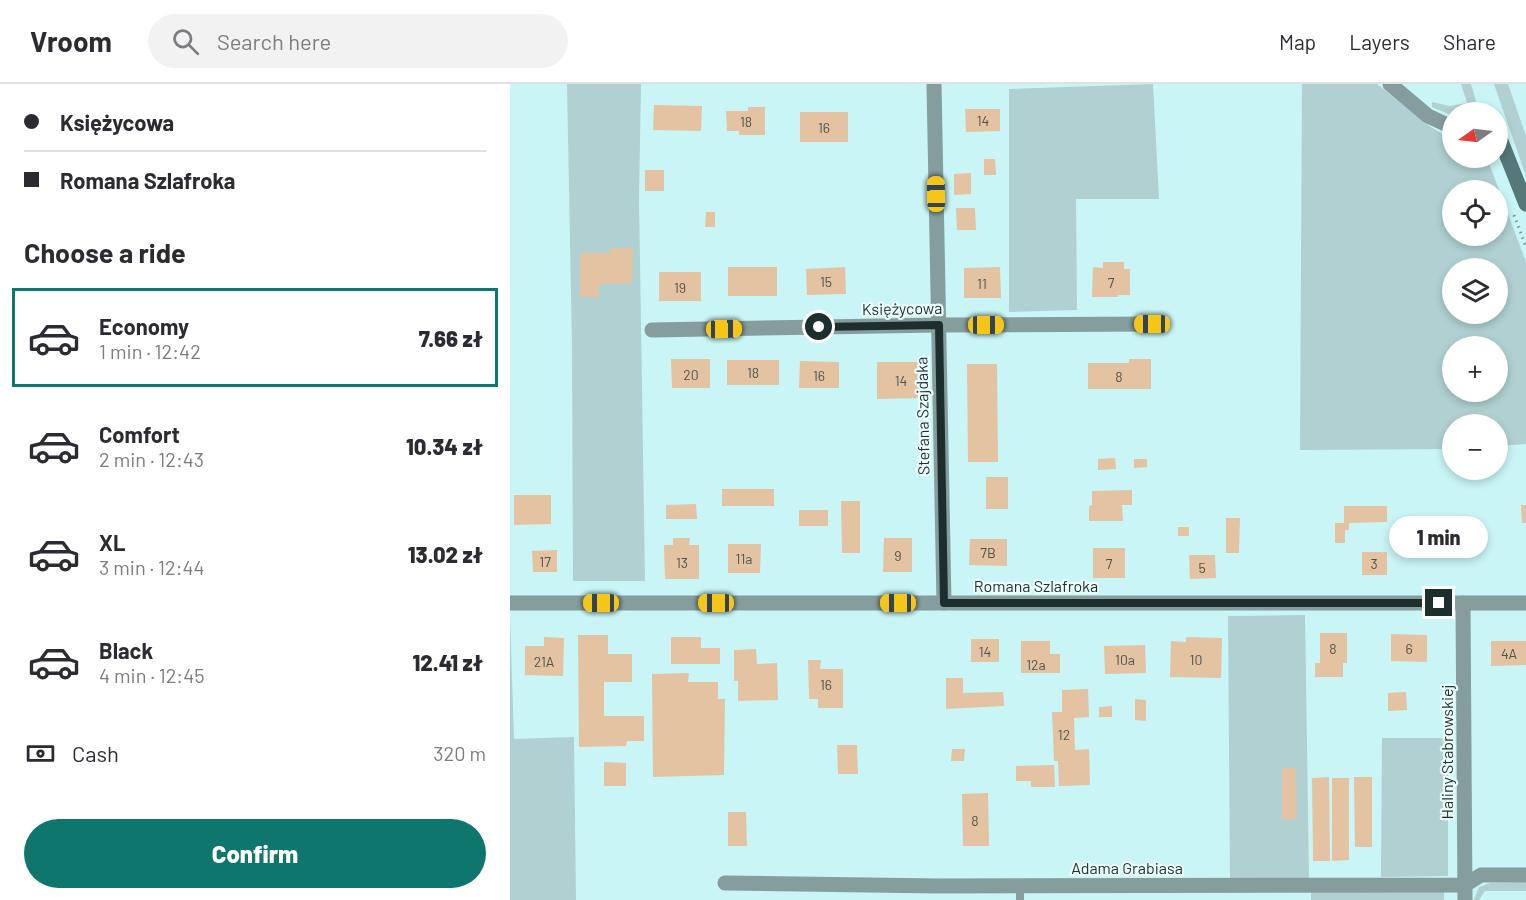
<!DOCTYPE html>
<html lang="en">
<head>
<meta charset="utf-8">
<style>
  body { margin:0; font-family:Barlow,sans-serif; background:#f2f2f3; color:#2b2b33; height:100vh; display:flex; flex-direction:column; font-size:22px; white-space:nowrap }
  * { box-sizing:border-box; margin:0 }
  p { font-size:20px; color:#7c7c81 }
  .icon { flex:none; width:33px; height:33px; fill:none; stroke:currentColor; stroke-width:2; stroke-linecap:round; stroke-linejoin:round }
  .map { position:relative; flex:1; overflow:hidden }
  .side { display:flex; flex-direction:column; background:#fff; width:510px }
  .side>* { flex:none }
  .banner { display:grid; align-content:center; height:132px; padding:0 24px; background:#fff }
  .needle { width:39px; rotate:256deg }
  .fabs { position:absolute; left:932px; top:18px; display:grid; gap:12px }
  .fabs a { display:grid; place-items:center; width:66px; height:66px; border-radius:50%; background:#fff; box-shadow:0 3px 9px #0003; font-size:30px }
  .end { position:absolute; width:27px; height:27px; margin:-14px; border:8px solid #1d2e2f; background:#fff; box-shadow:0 0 0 3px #fff }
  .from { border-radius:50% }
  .bubble { position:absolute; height:42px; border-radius:21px; background:#fff; box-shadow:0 3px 9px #0003; font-size:20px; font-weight:800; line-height:42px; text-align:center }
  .car { position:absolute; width:18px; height:36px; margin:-18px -9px; border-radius:8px; box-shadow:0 0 4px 2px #0007; background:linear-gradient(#f5c518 24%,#345 0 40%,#f5c518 0 76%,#345 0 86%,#f5c518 0) }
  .banner b { display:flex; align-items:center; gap:21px; height:57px; font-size:22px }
  .banner b+b { border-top:2px solid #e1e1e2 }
  .banner i { width:15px; height:15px; background:#2b2b33 }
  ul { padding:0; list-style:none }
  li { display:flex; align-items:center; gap:18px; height:99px; margin:0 12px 9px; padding:0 12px; border:3px solid transparent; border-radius:0px }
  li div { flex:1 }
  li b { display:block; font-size:22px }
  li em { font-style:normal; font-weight:800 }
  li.selected { border-color:#0f766e }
  li>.icon { width:54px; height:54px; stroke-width:1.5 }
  h2 { padding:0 24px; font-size:27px; line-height:72px }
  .pay { display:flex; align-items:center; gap:15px; height:66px; padding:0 24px; font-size:22px }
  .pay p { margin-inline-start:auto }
  .action { display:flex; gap:12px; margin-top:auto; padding:12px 24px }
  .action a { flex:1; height:69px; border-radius:36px; background:#0f766e; color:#fff; font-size:24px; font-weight:800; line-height:69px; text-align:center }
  header { display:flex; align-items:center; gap:36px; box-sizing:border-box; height:84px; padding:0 30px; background:#fff; border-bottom:2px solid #e1e1e2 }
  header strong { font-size:28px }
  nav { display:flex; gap:33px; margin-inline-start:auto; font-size:21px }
  .search { width:420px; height:54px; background:#f2f2f3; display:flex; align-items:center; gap:15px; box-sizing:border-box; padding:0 21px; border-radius:33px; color:#7c7c81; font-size:22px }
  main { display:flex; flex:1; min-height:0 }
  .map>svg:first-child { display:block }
  .green { fill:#b0d0d1; fill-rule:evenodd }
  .building { fill:#e3c3a2 }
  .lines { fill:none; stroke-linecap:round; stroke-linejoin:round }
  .path { stroke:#7a9a9b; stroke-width:3; stroke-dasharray:1.5 4.5; stroke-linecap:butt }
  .lane { stroke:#869d9e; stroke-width:8 }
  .street { stroke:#869d9e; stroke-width:15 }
  .secondary { stroke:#557879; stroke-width:15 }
  .route { stroke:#1d2e2f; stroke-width:8 }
  .labels { text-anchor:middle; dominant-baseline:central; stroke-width:4.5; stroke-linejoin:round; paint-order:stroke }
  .number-label { font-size:14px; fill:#4e534c }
  .street-label { font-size:16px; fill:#1d2e2f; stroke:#ebfdfd }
</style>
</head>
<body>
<header>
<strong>Vroom</strong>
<div class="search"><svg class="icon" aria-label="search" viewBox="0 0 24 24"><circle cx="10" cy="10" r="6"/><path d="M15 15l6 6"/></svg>Search here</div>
<nav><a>Map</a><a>Layers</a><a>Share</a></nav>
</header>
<main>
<section class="side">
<div class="banner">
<b><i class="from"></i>Księżycowa</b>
<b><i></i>Romana Szlafroka</b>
</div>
<h2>Choose a ride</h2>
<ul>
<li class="selected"><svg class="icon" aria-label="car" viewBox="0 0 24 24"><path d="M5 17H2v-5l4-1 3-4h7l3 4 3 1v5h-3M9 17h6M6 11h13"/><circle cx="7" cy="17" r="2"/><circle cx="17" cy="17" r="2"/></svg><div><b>Economy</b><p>1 min · 12:42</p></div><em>7.66 zł</em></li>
<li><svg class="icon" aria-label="car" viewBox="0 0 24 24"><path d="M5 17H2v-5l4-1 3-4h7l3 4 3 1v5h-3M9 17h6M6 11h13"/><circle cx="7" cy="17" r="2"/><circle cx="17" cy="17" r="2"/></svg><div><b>Comfort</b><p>2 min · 12:43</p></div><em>10.34 zł</em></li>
<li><svg class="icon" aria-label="car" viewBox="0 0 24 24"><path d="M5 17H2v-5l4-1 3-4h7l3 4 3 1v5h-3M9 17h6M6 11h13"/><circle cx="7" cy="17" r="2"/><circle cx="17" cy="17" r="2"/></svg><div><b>XL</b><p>3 min · 12:44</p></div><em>13.02 zł</em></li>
<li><svg class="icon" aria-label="car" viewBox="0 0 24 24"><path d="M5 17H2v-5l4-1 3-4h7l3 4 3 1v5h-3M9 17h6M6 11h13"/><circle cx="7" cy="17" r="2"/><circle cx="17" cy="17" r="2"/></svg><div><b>Black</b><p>4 min · 12:45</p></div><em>12.41 zł</em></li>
</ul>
<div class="pay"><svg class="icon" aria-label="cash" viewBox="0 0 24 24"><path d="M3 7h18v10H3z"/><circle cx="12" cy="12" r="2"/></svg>Cash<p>320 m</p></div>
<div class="action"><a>Confirm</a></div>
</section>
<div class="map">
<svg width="1016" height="816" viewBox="0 0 1016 816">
  <rect width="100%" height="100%" fill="#c9f5f6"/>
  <g class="green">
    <polygon points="57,0 131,0 129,114 135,497 63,497 62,262"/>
    <polygon points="643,0 649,115 566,115 567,226 499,228 499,5"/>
    <path d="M792,0H867L921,43L942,56V74H977L1016,178V360L987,362V340H942V365L790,366ZM942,106H987V152H942ZM942,184H987V230H942ZM942,262H987V308H942Z"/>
    <polygon points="951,0 961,0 966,17 963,27 959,28 942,28 941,31 922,23 922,18 940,22 957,19"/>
    <polygon points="984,0 998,0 1016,52 1016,92"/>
    <polygon points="795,531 799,794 720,794 718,532"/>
    <polygon points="0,534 4,655 64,653 66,816 0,816"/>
    <polygon points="872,654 938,654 938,792 871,793"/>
    <polygon points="1016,798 1016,807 975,807 969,816 964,816 969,803 980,799"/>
    <polygon points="801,806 934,808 934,816 801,816"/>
  </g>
  <g class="building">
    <polygon points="144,21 192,22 191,47 143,46"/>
    <polygon points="238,23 255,23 255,51 229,51 229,47 217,47 216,27 238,27"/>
    <polygon points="455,25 490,25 490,47 456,48"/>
    <rect x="290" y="28" width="48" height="30"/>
    <polygon points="474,75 485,75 486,91 474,91"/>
    <rect x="135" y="86" width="19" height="21"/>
    <polygon points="461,89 461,110 444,111 444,90"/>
    <polygon points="446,124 465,124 466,146 447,146"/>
    <polygon points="196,128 205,128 205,143 195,143"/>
    <polygon points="100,164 123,164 122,199 89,200 89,213 70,213 70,169 100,169"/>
    <polygon points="593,178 614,178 614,185 620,185 620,211 608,211 608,213 582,213 583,183 593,184"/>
    <rect x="218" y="183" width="49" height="29"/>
    <polygon points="335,183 336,210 297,211 296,185"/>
    <polygon points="490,183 491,214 454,214 454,184"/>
    <rect x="149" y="188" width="42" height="29"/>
    <polygon points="161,275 200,275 200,304 162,304"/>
    <polygon points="619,275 641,275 641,305 578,305 578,279 619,279"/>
    <rect x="217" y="276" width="52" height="25"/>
    <polygon points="290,277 329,278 329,304 289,304"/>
    <polygon points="367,278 415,278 415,314 367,315"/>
    <polygon points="457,280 487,280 488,378 458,378"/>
    <polygon points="605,374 606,385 588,386 588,375"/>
    <polygon points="624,375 637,375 637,383 624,384"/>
    <rect x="476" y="393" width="22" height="32"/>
    <rect x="212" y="405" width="52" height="17"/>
    <polygon points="622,406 622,421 612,421 613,437 579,437 579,422 582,421 582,407"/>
    <polygon points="4,411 41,411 41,440 4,441"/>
    <polygon points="331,417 350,417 350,469 332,469"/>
    <polygon points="186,420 187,435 156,435 156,421"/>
    <polygon points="1011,421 1016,421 1016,439 1012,439"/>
    <polygon points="834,422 877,422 877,438 839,439 839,446 835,446 835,459 825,459 825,439 834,439"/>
    <rect x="289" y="426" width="29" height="16"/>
    <polygon points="716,434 730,434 729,469 716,469"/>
    <rect x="668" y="443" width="11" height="9"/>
    <polygon points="163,454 180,454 179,461 189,461 189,495 155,495 154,461 163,461"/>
    <polygon points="374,454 402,454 402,488 373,488"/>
    <polygon points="460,455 497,455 497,482 459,481"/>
    <polygon points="218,460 251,460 250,489 218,489"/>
    <rect x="583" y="464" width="32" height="30"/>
    <polygon points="47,466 47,488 23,488 22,467"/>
    <rect x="852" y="468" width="25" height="23"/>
    <polygon points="679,471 705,471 706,494 680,495"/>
    <polygon points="810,549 837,549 837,579 833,579 833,593 805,593 805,579 810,579"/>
    <polygon points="881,550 917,551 917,578 881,577"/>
    <polygon points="68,551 98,551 98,570 122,570 122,598 94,598 94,632 134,632 134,657 117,657 116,662 69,663"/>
    <polygon points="34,553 54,554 53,592 15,591 15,562 34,562"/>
    <polygon points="161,553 191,553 191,564 210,564 210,580 161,580"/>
    <polygon points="676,553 712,554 711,594 660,593 661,557 676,558"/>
    <rect x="461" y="555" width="28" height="23"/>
    <polygon points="511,557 540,557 540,570 550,570 550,589 511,589"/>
    <polygon points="981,557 1016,557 1016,581 981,582"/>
    <polygon points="635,561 636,589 595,590 594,562"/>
    <polygon points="246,565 247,580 267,579 268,616 228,617 228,597 224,597 224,566"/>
    <polygon points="298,576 311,576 310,585 333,585 333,624 308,624 308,615 299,615"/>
    <polygon points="179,589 178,598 208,598 208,615 215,615 214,691 143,693 142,590"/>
    <polygon points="436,594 453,594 453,609 493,608 494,622 436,625"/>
    <polygon points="578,605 579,633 564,634 565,666 579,665 580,701 549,702 548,677 544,677 542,628 552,628 552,606"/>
    <polygon points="896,608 897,626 878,627 878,609"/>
    <polygon points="625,615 636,616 636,637 625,636"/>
    <polygon points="602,622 602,633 589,633 589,623"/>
    <polygon points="327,661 347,661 348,690 328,690"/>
    <polygon points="442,665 455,665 454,677 441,677"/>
    <polygon points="94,678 116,679 116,702 94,702"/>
    <polygon points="544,681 545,703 521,703 521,697 506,697 506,682"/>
    <polygon points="772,684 786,684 787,735 772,735"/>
    <polygon points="819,693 820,777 803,777 802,694"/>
    <polygon points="844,693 862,693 862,763 845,763"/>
    <polygon points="822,694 839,694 839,776 822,777"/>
    <polygon points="478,709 479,762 453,762 452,710"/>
    <polygon points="218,728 236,728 237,762 218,762"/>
  </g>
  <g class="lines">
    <polyline class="path" points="1004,131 1016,163"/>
    <polyline class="lane" points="510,802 510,816"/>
    <g class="street">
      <polyline points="424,0 434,519"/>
      <polyline points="880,0 918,32 942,43"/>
      <polyline points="142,246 429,241 642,240"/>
      <polyline points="0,519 1016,519"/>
      <polyline points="953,519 955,816"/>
      <polyline points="215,799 429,802 955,801 971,791 1016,791"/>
    </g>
    <polyline class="secondary" points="987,47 1016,120"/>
  </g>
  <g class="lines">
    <polyline class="route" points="309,243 429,241 434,519 929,519"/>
  </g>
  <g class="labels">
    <g class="number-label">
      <text x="473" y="36">14</text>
      <text x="236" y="37">18</text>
      <text x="314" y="43">16</text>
      <text x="316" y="197">15</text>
      <text x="601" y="198">7</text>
      <text x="472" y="199">11</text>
      <text x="170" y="203">19</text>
      <text x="243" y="288">18</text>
      <text x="181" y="290">20</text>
      <text x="309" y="291">16</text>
      <text x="609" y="292">8</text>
      <text x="391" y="296">14</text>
      <text x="478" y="468">7B</text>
      <text x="388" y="471">9</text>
      <text x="234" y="474">11a</text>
      <text x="35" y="477">17</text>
      <text x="172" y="478">13</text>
      <text x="599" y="479">7</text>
      <text x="864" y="479">3</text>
      <text x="692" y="483">5</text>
      <text x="823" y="564">8</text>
      <text x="899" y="564">6</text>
      <text x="475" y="567">14</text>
      <text x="999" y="569">4A</text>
      <text x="615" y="575">10a</text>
      <text x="686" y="575">10</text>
      <text x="34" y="577">21A</text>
      <text x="526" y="580">12a</text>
      <text x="316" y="600">16</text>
      <text x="554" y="650">12</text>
      <text x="465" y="736">8</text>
    </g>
    <g class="street-label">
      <text transform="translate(392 224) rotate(-1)">Księżycowa</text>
      <text transform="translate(412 332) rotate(-91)">Stefana Szajdaka</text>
      <text x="526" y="501">Romana Szlafroka</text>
      <text transform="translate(936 668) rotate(-90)">Haliny Stabrowskiej</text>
      <text x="617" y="783">Adama Grabiasa</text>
    </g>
  </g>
</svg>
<div class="fabs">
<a><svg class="needle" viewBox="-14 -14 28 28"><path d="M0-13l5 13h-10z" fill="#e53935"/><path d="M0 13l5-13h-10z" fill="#7c7c81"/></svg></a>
<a><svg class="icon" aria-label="locate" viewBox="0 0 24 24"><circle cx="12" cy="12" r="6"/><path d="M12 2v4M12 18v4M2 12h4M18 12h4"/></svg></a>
<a><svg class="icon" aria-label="layers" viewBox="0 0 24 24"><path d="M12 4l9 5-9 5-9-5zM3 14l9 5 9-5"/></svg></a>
<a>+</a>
<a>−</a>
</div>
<i class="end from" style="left:309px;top:243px"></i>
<i class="end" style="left:929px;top:519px"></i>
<div class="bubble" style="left:879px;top:432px;width:99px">1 min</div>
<i class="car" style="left:426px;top:110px;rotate:359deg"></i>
<i class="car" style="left:642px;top:240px;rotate:270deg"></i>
<i class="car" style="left:476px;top:241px;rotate:90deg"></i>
<i class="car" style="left:214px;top:245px;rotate:89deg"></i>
<i class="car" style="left:91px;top:519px;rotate:270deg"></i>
<i class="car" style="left:206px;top:519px;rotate:270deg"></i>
<i class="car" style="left:388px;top:519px;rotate:270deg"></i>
</div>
</main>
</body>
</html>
